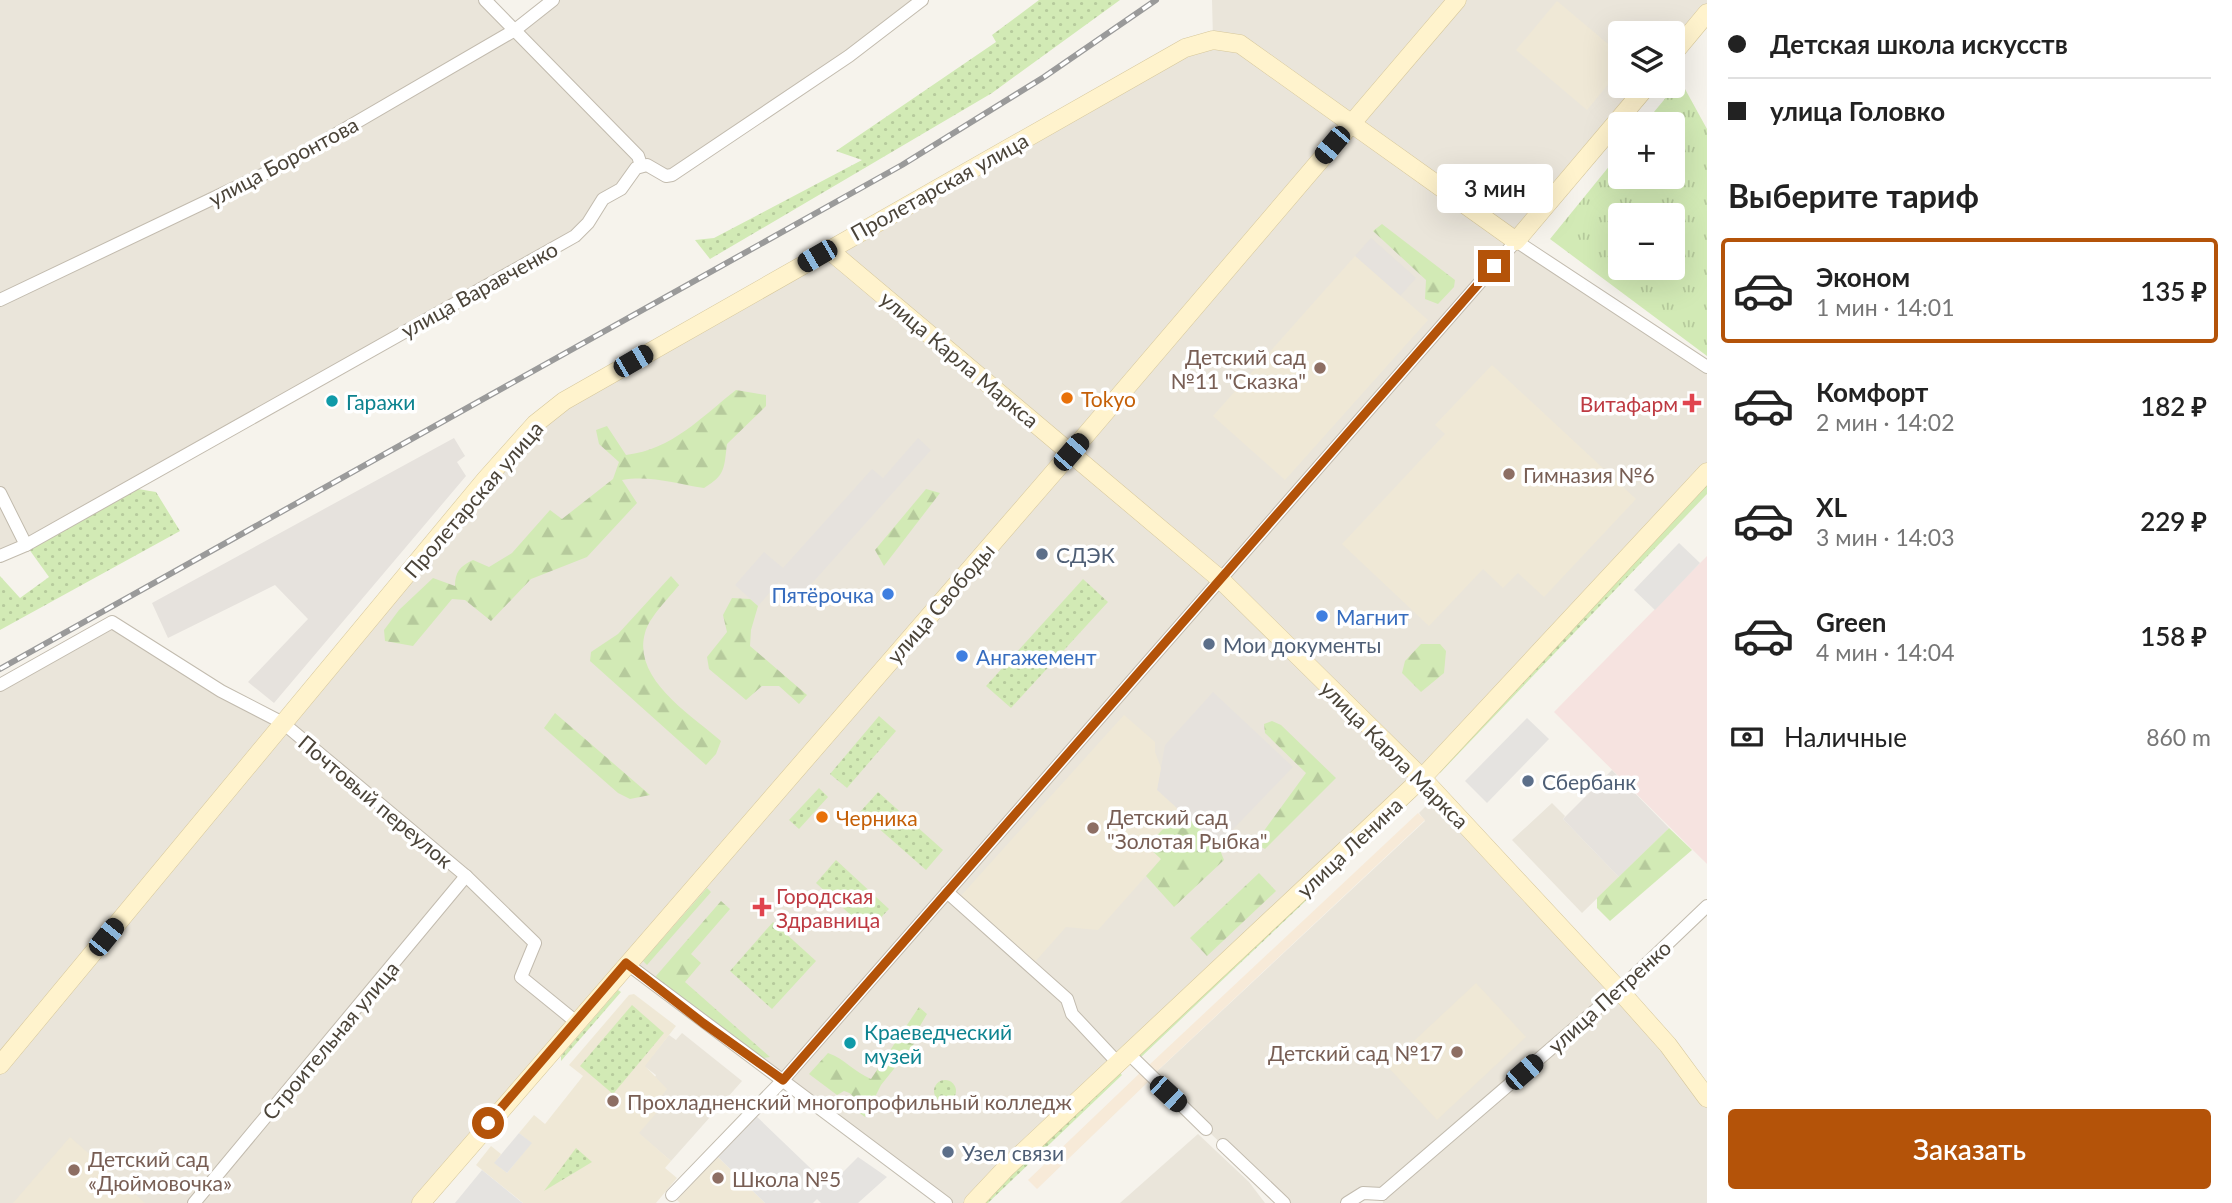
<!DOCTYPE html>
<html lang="ru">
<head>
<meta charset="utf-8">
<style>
  body { margin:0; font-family:Lato,sans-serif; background:#f6f6f6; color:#222; height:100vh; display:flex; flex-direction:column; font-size:26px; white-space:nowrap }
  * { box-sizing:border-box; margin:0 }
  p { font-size:23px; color:#767676 }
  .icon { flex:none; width:38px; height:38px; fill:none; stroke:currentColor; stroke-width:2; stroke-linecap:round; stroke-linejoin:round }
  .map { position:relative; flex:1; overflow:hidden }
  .sheet { display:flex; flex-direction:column; background:#fff; width:525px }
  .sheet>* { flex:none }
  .hud { display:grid; align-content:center; height:154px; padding:0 21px; background:#fff }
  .buttons { position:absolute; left:1608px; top:21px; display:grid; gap:14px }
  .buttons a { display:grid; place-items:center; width:77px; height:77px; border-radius:7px; background:#fff; box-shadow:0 7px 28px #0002; font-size:35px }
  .end { position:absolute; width:32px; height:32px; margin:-16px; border:9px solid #b45309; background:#fff; box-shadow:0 0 0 4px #fff }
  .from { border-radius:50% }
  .bubble { position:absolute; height:49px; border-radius:7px; background:#fff; box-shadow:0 7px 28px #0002; font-size:23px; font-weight:600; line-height:49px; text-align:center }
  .car { position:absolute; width:21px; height:42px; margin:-21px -10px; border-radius:9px; box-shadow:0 0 5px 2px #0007; background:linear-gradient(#222 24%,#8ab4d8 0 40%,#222 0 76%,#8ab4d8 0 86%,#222 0) }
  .hud b { display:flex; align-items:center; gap:24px; height:66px; font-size:26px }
  .hud b+b { border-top:2px solid #e0e0e0 }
  .hud i { width:18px; height:18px; background:#222 }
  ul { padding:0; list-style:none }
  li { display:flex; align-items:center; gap:21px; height:105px; margin:0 14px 10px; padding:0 7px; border:4px solid transparent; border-radius:7px }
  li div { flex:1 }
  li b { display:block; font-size:26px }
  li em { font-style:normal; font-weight:600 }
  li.active { border-color:#b45309 }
  li>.icon { width:63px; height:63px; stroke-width:1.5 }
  h2 { padding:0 21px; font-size:32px; line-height:84px }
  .pay { display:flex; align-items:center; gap:18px; height:77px; padding:0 21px; font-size:26px }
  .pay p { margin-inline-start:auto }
  .cta { display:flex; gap:14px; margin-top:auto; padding:14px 21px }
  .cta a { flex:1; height:80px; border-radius:7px; background:#b45309; color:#fff; font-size:28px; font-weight:600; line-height:80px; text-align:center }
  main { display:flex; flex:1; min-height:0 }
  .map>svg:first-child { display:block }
  .residential { fill:#eae5da }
  .commercial { fill:#f7ead8 }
  .industrial { fill:#e6e2dd }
  .education { fill:#efe8d6 }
  .medical { fill:#f6e3e0 }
  .grass { fill:url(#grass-dots) }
  .forest { fill:url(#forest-firs) }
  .park { fill:url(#park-tufts); fill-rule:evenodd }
  .parking { fill:#e5e3e0 }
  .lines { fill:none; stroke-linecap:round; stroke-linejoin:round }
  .street-casing { stroke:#c2bbae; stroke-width:14 }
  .secondary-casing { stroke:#d6c79b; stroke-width:19 }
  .street { stroke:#fff; stroke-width:12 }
  .secondary { stroke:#fff3cd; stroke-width:18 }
  .rail-casing { stroke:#9a9a9a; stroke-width:6 }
  .rail { stroke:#fff; stroke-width:3.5; stroke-dasharray:10; stroke-linecap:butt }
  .route { stroke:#b45309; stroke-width:9 }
  .education-dot { fill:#8d6e63; stroke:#fff; stroke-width:2.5 }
  .food-dot { fill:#e8710a; stroke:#fff; stroke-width:2.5 }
  .culture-dot { fill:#0f9aa8; stroke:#fff; stroke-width:2.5 }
  .health-dot { fill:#e0444e; stroke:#fff; stroke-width:2.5 }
  .service-dot { fill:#5c6f8a; stroke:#fff; stroke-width:2.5 }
  .shop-dot { fill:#3f7fe0; stroke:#fff; stroke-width:2.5 }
  .labels { text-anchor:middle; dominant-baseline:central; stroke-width:7; stroke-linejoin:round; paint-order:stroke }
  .street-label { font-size:21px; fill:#4b4439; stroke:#fff }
  .education-label { font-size:21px; fill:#785e54; stroke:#fff; text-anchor:start }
  .food-label { font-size:21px; fill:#c56008; stroke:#fff; text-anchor:start }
  .culture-label { font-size:21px; fill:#0d838f; stroke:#fff; text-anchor:start }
  .health-label { font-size:21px; fill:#be3a42; stroke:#fff; text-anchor:end }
  .service-label { font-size:21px; fill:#4e5e75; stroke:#fff; text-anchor:start }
  .shop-label { font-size:21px; fill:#366cbe; stroke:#fff; text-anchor:start }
</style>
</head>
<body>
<main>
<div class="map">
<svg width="1707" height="1203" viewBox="0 0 1707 1203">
  <defs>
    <pattern id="grass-dots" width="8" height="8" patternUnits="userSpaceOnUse" patternTransform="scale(1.75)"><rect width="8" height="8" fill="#d2eab5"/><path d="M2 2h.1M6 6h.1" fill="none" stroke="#b6ca9c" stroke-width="1.8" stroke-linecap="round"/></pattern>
    <pattern id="forest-firs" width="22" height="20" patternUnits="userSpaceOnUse" patternTransform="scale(1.75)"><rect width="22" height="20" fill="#d2eab5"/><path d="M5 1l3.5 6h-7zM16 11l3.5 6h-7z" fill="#b6ca9c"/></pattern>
    <pattern id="park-tufts" width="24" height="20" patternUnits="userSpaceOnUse" patternTransform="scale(1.75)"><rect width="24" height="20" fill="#d2eab5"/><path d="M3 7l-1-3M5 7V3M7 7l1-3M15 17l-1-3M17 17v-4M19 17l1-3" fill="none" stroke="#b6ca9c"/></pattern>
  </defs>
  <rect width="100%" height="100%" fill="#f6f3ec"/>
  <g class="residential">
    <polygon points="0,0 496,0 490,5 515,30 553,0 922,0 672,175 641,165 588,223 0,556"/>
    <polygon points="1212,0 1707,0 1707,13 1673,54 1673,33 1620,33 1620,86 1647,86 1516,240 1707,367 1707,472 1422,778 973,1203 946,1203 626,963 421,1203 0,1203 0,685 112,622 283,723 535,424 1213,40"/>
    <polygon points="1437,795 1707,1098 1707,1203 1383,1203 1382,1194 1347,1203 1284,1203 1151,1077 1425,821 1419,813"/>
    <polygon points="1552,803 1565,816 1563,819 1619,877 1582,913 1512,840"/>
    <polygon points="682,1033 742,1081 671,1161 638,1133 664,1103 654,1079 656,1075 644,1066 669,1035 676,1040"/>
    <polygon points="1198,1134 1249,1182 1265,1203 1120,1203"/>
  </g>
  <g class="commercial">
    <polygon points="1418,813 1425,820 1155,1073 1148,1066"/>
    <polygon points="1141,1072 1149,1081 1037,1189 1028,1180"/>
  </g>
  <g class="industrial">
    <polygon points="1371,238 1416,278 1400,296 1355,256"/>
    <polygon points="454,438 465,456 457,462 466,476 274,703 248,682 308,619 275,585 168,638 152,603"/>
    <polygon points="918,438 931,450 798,599 779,582 758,606 735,585 764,552 783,568 872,469 883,478"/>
    <polygon points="1213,692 1293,767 1218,845 1157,790 1165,745"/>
    <polygon points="1612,770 1669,828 1619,877 1563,819"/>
  </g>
  <g class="education">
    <polygon points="1557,1 1620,54 1620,70 1587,110 1516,50"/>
    <polygon points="1355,256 1428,320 1285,480 1213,416"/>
    <polygon points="1492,365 1636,499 1544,597 1518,573 1503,588 1483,569 1429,626 1342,544 1445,434 1435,425"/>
    <polygon points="1124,715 1155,742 1155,752 1161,768 1157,790 1180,811 1147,846 1161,859 1098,930 1066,927 1033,964 959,898"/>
    <polygon points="1476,983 1526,1037 1437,1120 1387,1066"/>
    <polygon points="634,994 676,1026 645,1066 667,1089 660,1098 665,1103 639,1133 671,1161 665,1168 677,1178 656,1203 523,1203 476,1165 491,1146 501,1154 495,1163 507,1173 531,1143 519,1133 534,1115 545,1124 583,1076 569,1065 629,995"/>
    <polygon points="70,1137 145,1203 13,1203"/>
    <polygon points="717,1156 765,1203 680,1203 677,1200"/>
  </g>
  <polygon class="medical" points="1707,556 1707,864 1554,712"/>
  <g class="grass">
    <polygon points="1039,0 1120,0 992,93 710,259 695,240 714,238 862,160 836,151 996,42 992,35"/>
    <polygon points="1707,472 1707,494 1440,773 1433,766"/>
    <polygon points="126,487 156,492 180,531 0,630 0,576 20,598 49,577 26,545"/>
    <polygon points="1083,579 1108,602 1011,708 986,686"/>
    <polygon points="879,716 896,731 847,788 830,774"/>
    <polygon points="819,788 828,797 799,829 789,820"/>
    <polygon points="878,792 943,850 926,870 860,812"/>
    <polygon points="1401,797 1408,804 1139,1059 1133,1051"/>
    <polygon points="836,860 889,909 868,931 816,883"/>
    <polygon points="773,922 816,961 772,1009 730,971"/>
    <polygon points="618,990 621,992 561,1061 561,1056"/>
    <polygon points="632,1005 664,1033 613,1094 580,1066"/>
    <polygon points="1117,1070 1122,1075 988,1203 978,1203"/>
    <circle cx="945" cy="1091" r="11"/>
    <polygon points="576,1148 592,1162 544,1191"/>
  </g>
  <g class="forest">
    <polygon points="1382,224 1455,280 1454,287 1438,304 1425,299 1426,280 1373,231"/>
    <path d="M736,390L766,395V406L727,444C724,467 726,475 704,488C676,484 651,475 622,480L637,503L587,557L531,579L491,621L465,600L452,599L413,646L385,641L384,630L399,610L433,578L455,586C455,572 460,566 473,560L489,567L512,553L550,510L562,519L613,479L619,462L599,444L596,430L607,426L626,455C673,449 700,418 736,390Z"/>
    <polygon points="926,489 940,493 884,566 875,550"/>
    <path d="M671,576L679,585C669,598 649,617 645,633C632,679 691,715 721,741L716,754L706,765L590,661L591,652L618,634Z"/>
    <polygon points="732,598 750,599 758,606 751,630 750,646 807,695 799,704 779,686 762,686 746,700 709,669 707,657 727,632 723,615"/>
    <polygon points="1421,644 1440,644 1446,651 1444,673 1421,692 1402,673 1405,661"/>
    <polygon points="555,713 650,795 630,799 618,793 544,728"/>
    <polygon points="1272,721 1281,725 1336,778 1265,849 1259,846 1258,839 1306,773 1265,733 1264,724"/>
    <polygon points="1180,811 1218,845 1224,860 1174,907 1146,876 1161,859 1147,846"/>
    <polygon points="1669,828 1692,850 1610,921 1597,908 1597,898"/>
    <polygon points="1259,873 1276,891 1207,956 1190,938"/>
    <polygon points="707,888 711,892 647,965 643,961"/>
    <polygon points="721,901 730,909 691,954 701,963 685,982 770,1057 764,1058 755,1053 657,979 656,976"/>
    <path d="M919,1007L927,1014L917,1031L921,1035L881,1085L865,1117L854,1109C855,1099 855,1094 844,1091L837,1095L809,1074L828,1053C845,1059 854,1072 871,1079Z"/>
  </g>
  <path class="park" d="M1678,83L1685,89L1707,129V356L1550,239L1620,153V177H1673V124H1644ZM1620,215H1673V268H1620Z"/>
  <g class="parking">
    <polygon points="1679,543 1700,563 1655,610 1634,590"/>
    <polygon points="1527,718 1549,739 1487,803 1465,781"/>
    <polygon points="754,1114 829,1186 858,1157 887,1177 858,1203 821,1203 817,1199 813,1203 765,1203 717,1156"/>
    <polygon points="519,1133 532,1143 507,1173 494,1163"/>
    <polygon points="482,1170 520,1201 523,1203 455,1203"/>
  </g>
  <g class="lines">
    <g class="street-casing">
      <g id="street">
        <polyline points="485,0 638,156 641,165"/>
        <polyline points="0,300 283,165 515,30 553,0"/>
        <polyline points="0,493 26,545"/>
        <polyline points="0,556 26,545 575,236 588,223 603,199 621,189 636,168 647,165 666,176 672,175 849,56 922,0"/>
        <polyline points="0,685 112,622 221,691 283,723 466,876 535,943 521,977 575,1021"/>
        <polyline points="947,892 1067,999 1072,1014 1118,1063"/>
        <polyline points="626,963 946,1203"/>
        <polyline points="1129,1054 1206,1129"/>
        <polyline points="1223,1145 1284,1203"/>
        <polyline points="1382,1194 1619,990 1707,906"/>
        <polyline points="672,1195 783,1080 1516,241 1707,367"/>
        <polyline points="194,1203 466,876"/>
        <polyline points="1347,1203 1363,1193 1382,1194"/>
      </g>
    </g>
    <g class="secondary-casing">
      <g id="secondary">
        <polyline points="1673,54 1707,13"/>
        <polyline points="828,249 1220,579 1422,778 1619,990 1668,1045 1707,1098"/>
        <polyline points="0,1065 485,480 535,424 564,401 1185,48 1213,40 1240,44 1516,241 1647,86"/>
        <polyline points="421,1203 1061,464 1457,0"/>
        <polyline points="973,1203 1005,1169 1422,778 1707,472"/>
      </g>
    </g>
    <use href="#street" class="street"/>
    <use href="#secondary" class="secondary"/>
    <g class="rail-casing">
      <polyline id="rail" points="0,669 902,165 1044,77 1156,0"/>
    </g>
    <use href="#rail" class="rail"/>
  </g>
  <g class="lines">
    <polyline class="route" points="488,1123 626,963 703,1023 783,1080 1494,266"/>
  </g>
  <g class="education-dot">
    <circle cx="1320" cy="368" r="7"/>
    <circle cx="1509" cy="474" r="7"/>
    <circle cx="1093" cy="828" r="7"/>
    <circle cx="1457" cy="1052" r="7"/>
    <circle cx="613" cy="1101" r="7"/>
    <circle cx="74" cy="1170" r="7"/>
    <circle cx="718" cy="1178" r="7"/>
  </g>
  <g class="food-dot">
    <circle cx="1067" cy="398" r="7"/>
    <circle cx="822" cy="817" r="7"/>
  </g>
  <g class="culture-dot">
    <circle cx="332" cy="401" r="7"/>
    <circle cx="850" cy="1043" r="7"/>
  </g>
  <g class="health-dot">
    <path d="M1688.5 392.5h7v7h7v7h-7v7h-7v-7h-7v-7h7z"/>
    <path d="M758.5 896.5h7v7h7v7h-7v7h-7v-7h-7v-7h7z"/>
  </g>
  <g class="service-dot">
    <circle cx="1042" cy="554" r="7"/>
    <circle cx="1209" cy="644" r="7"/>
    <circle cx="1528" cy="781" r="7"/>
    <circle cx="948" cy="1152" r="7"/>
  </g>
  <g class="shop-dot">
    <circle cx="888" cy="594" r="7"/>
    <circle cx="1322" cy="616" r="7"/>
    <circle cx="962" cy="656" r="7"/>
  </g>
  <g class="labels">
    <g class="street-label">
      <text transform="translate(283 161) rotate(-28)">улица Боронтова</text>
      <text transform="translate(939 186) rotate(-29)">Пролетарская улица</text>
      <text transform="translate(479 289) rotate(-29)">улица Варавченко</text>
      <text transform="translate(960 359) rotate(40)">улица Карла Маркса</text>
      <text transform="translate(473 499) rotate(-49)">Пролетарская улица</text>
      <text transform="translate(940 603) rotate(-49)">улица Свободы</text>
      <text transform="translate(1395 754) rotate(45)">улица Карла Маркса</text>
      <text transform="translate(376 801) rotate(40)">Почтовый переулок</text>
      <text transform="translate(1349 847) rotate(-43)">улица Ленина</text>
      <text transform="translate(1609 996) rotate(-42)">улица Петренко</text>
      <text transform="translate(330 1040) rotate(-50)">Строительная улица</text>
    </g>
    <g class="education-label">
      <text x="1306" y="356" text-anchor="end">Детский сад<tspan x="1306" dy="24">№11 "Сказка"</tspan></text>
      <text x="1523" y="474">Гимназия №6</text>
      <text x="1107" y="816">Детский сад<tspan x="1107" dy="24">"Золотая Рыбка"</tspan></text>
      <text x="1443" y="1052" text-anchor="end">Детский сад №17</text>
      <text x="627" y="1101">Прохладненский многопрофильный колледж</text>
      <text x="88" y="1158">Детский сад<tspan x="88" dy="24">«Дюймовочка»</tspan></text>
      <text x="732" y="1178">Школа №5</text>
    </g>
    <g class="food-label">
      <text x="1081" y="398">Tokyo</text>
      <text x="836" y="817">Черника</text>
    </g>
    <g class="culture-label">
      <text x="346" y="401">Гаражи</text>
      <text x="864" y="1031">Краеведческий<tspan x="864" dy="24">музей</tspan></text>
    </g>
    <g class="health-label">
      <text x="1678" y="403">Витафарм</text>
      <text x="776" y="895" text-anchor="start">Городская<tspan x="776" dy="24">Здравница</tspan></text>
    </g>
    <g class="service-label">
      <text x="1056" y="554">СДЭК</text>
      <text x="1223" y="644">Мои документы</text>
      <text x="1542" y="781">Сбербанк</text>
      <text x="962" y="1152">Узел связи</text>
    </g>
    <g class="shop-label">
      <text x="874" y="594" text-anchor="end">Пятёрочка</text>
      <text x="1336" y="616">Магнит</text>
      <text x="976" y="656">Ангажемент</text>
    </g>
  </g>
</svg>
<div class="buttons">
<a><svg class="icon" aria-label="layers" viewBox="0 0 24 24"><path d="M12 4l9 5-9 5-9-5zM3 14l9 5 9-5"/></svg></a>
<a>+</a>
<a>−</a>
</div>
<i class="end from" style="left:488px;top:1123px"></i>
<i class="end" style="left:1494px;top:266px"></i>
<div class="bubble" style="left:1437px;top:164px;width:116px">3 мин</div>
<i class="car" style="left:1332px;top:145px;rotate:220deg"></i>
<i class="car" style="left:817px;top:256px;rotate:240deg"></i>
<i class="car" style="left:633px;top:361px;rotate:60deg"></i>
<i class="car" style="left:1071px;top:452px;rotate:41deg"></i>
<i class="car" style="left:106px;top:937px;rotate:39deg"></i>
<i class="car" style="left:1524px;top:1072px;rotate:49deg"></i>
<i class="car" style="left:1168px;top:1094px;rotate:133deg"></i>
</div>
<section class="sheet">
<div class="hud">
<b><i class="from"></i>Детская школа искусств</b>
<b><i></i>улица Головко</b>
</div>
<h2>Выберите тариф</h2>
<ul>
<li class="active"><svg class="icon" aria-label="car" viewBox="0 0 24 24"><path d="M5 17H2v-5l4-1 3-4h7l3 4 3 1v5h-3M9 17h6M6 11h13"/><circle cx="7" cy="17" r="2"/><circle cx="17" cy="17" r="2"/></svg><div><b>Эконом</b><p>1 мин · 14:01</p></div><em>135 ₽</em></li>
<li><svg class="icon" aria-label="car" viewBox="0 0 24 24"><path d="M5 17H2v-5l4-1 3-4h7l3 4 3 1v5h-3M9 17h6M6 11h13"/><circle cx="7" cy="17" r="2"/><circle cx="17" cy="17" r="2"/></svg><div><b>Комфорт</b><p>2 мин · 14:02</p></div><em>182 ₽</em></li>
<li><svg class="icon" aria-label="car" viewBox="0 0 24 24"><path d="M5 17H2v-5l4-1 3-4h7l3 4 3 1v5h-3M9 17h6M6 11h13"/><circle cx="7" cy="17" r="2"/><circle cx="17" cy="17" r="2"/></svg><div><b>XL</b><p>3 мин · 14:03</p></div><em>229 ₽</em></li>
<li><svg class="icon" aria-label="car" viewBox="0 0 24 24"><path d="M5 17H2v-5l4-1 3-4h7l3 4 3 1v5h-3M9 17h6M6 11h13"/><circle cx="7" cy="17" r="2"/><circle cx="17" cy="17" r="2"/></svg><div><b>Green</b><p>4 мин · 14:04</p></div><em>158 ₽</em></li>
</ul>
<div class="pay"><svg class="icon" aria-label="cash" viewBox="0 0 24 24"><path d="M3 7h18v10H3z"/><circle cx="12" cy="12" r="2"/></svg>Наличные<p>860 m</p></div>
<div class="cta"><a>Заказать</a></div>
</section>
</main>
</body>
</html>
